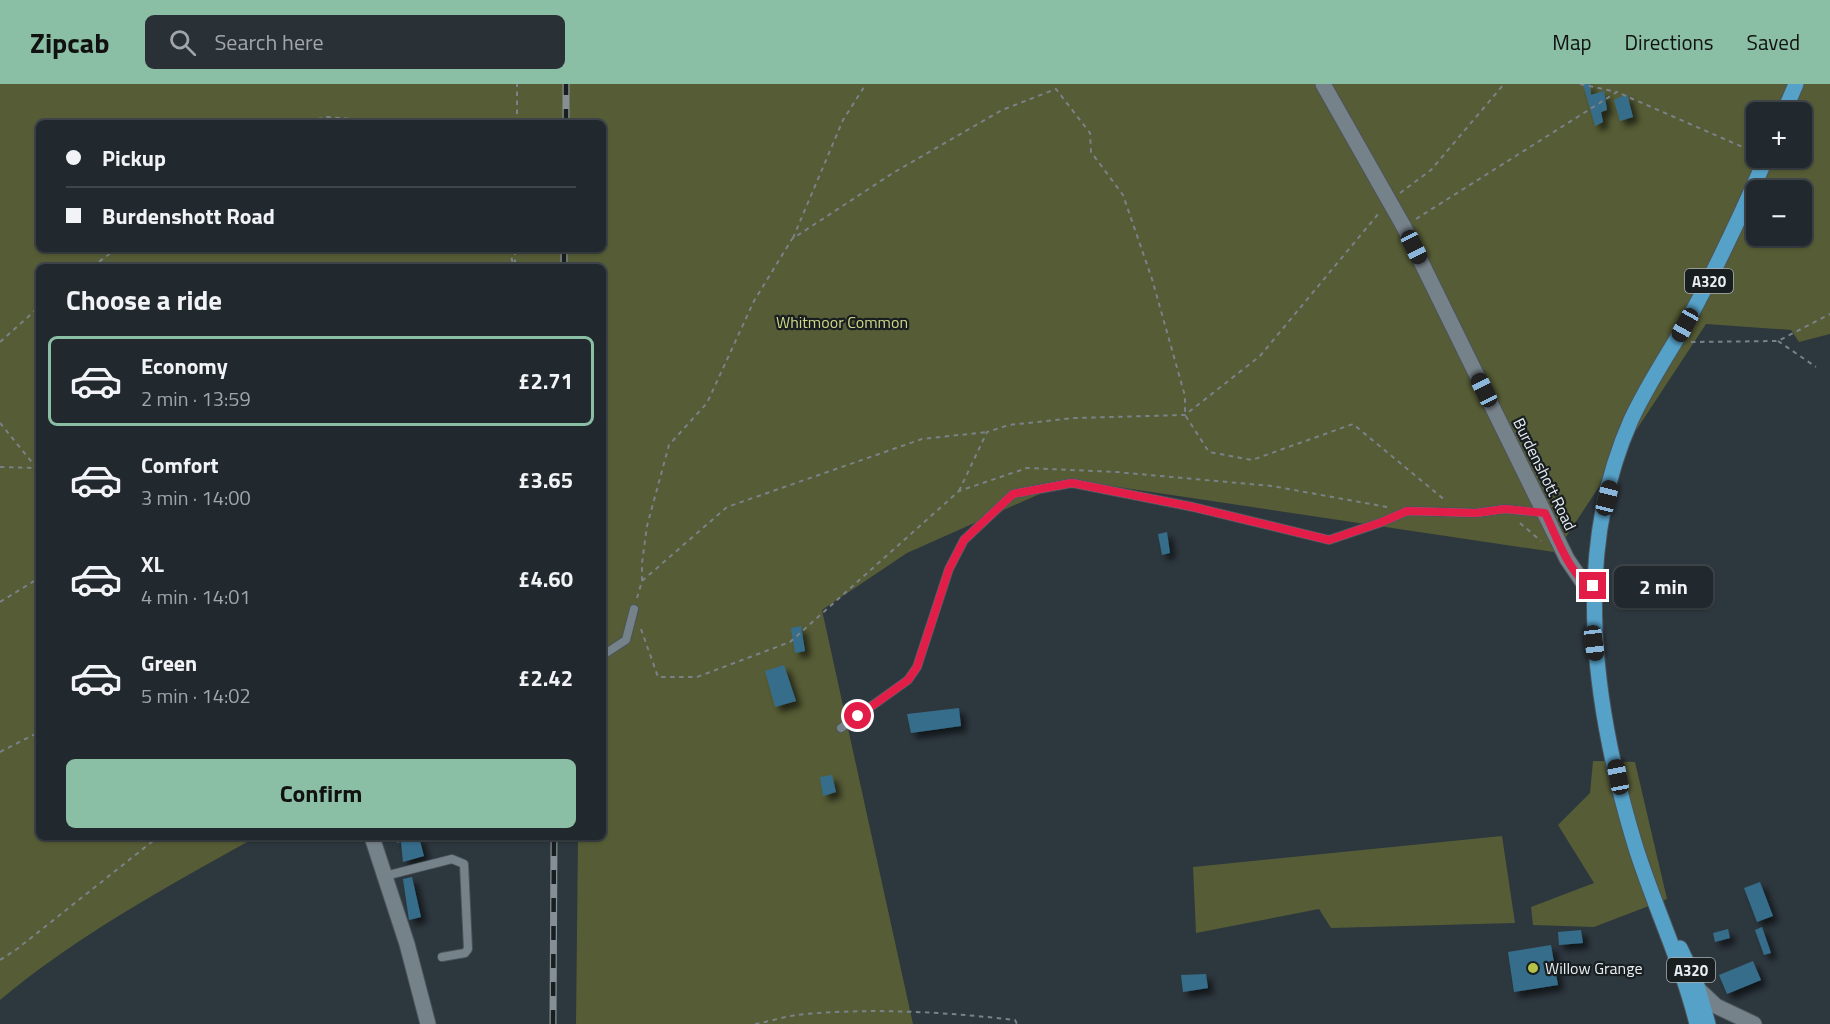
<!DOCTYPE html>
<html lang="en">
<head>
<meta charset="utf-8">
<style>
  body { margin:0; font-family:"Titillium Web",sans-serif; background:#2a3136; color:#f1f3f6; height:100vh; display:flex; flex-direction:column; font-size:22px; white-space:nowrap }
  * { box-sizing:border-box; margin:0 }
  p { font-size:20px; color:#a2a6aa }
  .icon { flex:none; width:33px; height:33px; fill:none; stroke:currentColor; stroke-width:2; stroke-linecap:round; stroke-linejoin:round }
  .map { position:relative; flex:1; overflow:hidden }
  .drawer { position:absolute; left:36px; top:180px; width:570px; height:576px; display:flex; flex-direction:column; background:#22292e; border-radius:9px; box-shadow:0 2px 4px #0004,0 0 0 2px #3f454a }
  .drawer>* { flex:none }
  .top-card { position:absolute; left:36px; top:36px; width:570px; height:132px; border-radius:9px; box-shadow:0 2px 4px #0004,0 0 0 2px #3f454a; display:grid; align-content:center; height:132px; padding:0 30px; background:#22292e }
  .fabs { position:absolute; left:1746px; top:18px; display:grid; gap:12px }
  .fabs a { display:grid; place-items:center; width:66px; height:66px; border-radius:9px; background:#22292e; box-shadow:0 2px 4px #0004,0 0 0 2px #3f454a; font-size:30px }
  .end { position:absolute; width:27px; height:27px; margin:-14px; border:8px solid #e11d48; background:#fff; box-shadow:0 0 0 3px #fff }
  .from { border-radius:50% }
  .bubble { position:absolute; height:42px; border-radius:9px; background:#22292e; box-shadow:0 2px 4px #0004,0 0 0 2px #3f454a; font-size:20px; font-weight:700; line-height:42px; text-align:center }
  .car { position:absolute; width:18px; height:36px; margin:-18px -9px; border-radius:8px; box-shadow:0 0 4px 2px #0007; background:linear-gradient(#222 24%,#8ab4d8 0 40%,#222 0 76%,#8ab4d8 0 86%,#222 0) }
  .top-card b { display:flex; align-items:center; gap:21px; height:57px; font-size:22px }
  .top-card b+b { border-top:2px solid #3f454a }
  .top-card i { width:15px; height:15px; background:#f1f3f6 }
  ul { padding:0; list-style:none }
  li { display:flex; align-items:center; gap:18px; height:90px; margin:0 12px 9px; padding:0 18px; border:3px solid transparent; border-radius:9px }
  li div { flex:1 }
  li b { display:block; font-size:22px }
  li em { font-style:normal; font-weight:700 }
  li.selected { border-color:#8abfa5 }
  li>.icon { width:54px; height:54px; stroke-width:1.5 }
  h2 { padding:0 30px; font-size:27px; line-height:72px }
  .cta { display:flex; gap:12px; margin-top:auto; padding:12px 30px }
  .cta a { flex:1; height:69px; border-radius:9px; background:#8abfa5; color:#111; font-size:24px; font-weight:700; line-height:69px; text-align:center }
  header { display:flex; align-items:center; gap:36px; box-sizing:border-box; height:84px; padding:0 30px; background:#8abfa5; color:#111 }
  header strong { font-size:28px }
  nav { display:flex; gap:33px; margin-inline-start:auto; font-size:21px }
  .search { width:420px; height:54px; background:#2a3136; display:flex; align-items:center; gap:15px; box-sizing:border-box; padding:0 21px; border-radius:9px; color:#a2a6aa; font-size:22px }
  .map>svg:first-child { display:block }
  .green { fill:#565c35; fill-rule:evenodd }
  .building { fill:#366d8b; filter:url(#shadow) }
  .lines { fill:none; stroke-linecap:round; stroke-linejoin:round }
  .service-casing { stroke:#4c545a; stroke-width:10 }
  .minor-casing { stroke:#4c545a; stroke-width:17 }
  .tertiary-casing { stroke:#4c545a; stroke-width:17 }
  .primary-casing { stroke:#4c545a; stroke-width:17 }
  .path { stroke:#798288; stroke-width:2; stroke-dasharray:4.5 4.5; stroke-linecap:butt }
  .service { stroke:#76828a; stroke-width:8 }
  .minor { stroke:#76828a; stroke-width:15 }
  .tertiary { stroke:#76828a; stroke-width:15 }
  .primary { stroke:#56a1c8; stroke-width:15 }
  .rail-casing { stroke:#868f94; stroke-width:7 }
  .rail { stroke:#191e21; stroke-width:4.5; stroke-dasharray:14; stroke-linecap:butt }
  .route { stroke:#e11d48; stroke-width:8 }
  .poi-dot { fill:#b4c24a; stroke:#191e21; stroke-width:2 }
  .labels { text-anchor:middle; dominant-baseline:central; stroke-width:4.5; stroke-linejoin:round; paint-order:stroke }
  .shield { fill:#191e21; stroke:#a9b0b3; stroke-width:1.5 }
  .shield-label { font-size:15px; font-weight:bold; fill:#e7eef2 }
  .park-label { font-size:16px; fill:#cdd987; stroke:#191e21 }
  .street-label { font-size:16px; fill:#e7eef2; stroke:#191e21 }
  .poi-label { font-size:16px; fill:#e7eef2; stroke:#191e21; text-anchor:start }
</style>
</head>
<body>
<header>
<strong>Zipcab</strong>
<div class="search"><svg class="icon" aria-label="search" viewBox="0 0 24 24"><circle cx="10" cy="10" r="6"/><path d="M15 15l6 6"/></svg>Search here</div>
<nav><a>Map</a><a>Directions</a><a>Saved</a></nav>
</header>
<div class="map">
<svg width="1830" height="940" viewBox="0 0 1830 940">
  <defs>
    <filter id="shadow"><feDropShadow dx="5.5" dy="5.5" stdDeviation="3" flood-color="#0009"/></filter>
  </defs>
  <rect width="100%" height="100%" fill="#2d373e"/>
  <g class="green">
    <path d="M0,0H1830V250L1799,258L1791,246L1706,240L1564,456L1567,470L1071,396L907,469L822,526L913,940H576L578,753H603V183H39V753H256C168,802 78,851 0,916ZM1756,28H1802V74H1756ZM39,39H603V165H39ZM1756,106H1802V152H1756Z"/>
    <polygon points="1593,677 1635,678 1667,815 1594,843 1533,841 1531,823 1594,799 1558,741 1590,709"/>
    <polygon points="1502,752 1515,839 1331,844 1319,825 1196,849 1193,783"/>
  </g>
  <g class="building">
    <polygon points="1583,0 1590,0 1591,11 1604,7 1607,26 1601,28 1603,38 1595,42"/>
    <polygon points="1627,10 1633,33 1620,37 1614,16"/>
    <polygon points="1167,448 1170,469 1162,471 1158,450"/>
    <polygon points="801,542 805,567 795,569 791,544"/>
    <polygon points="784,581 796,617 775,623 765,587"/>
    <polygon points="959,624 961,642 911,649 907,630"/>
    <polygon points="832,691 836,708 823,712 820,693"/>
    <polygon points="396,753 419,753 424,772 403,778 401,758 397,759"/>
    <polygon points="412,793 421,833 409,836 403,795"/>
    <polygon points="1760,798 1773,832 1757,838 1744,804"/>
    <polygon points="1762,843 1771,869 1764,871 1755,846"/>
    <polygon points="1728,845 1730,854 1715,858 1713,849"/>
    <polygon points="1581,846 1583,859 1559,861 1558,848"/>
    <polygon points="1551,861 1558,901 1514,908 1508,868"/>
    <polygon points="1753,877 1761,896 1727,910 1719,891"/>
    <polygon points="1206,890 1208,904 1183,908 1181,891"/>
  </g>
  <g class="lines">
    <g class="service-casing">
      <g id="service">
        <polyline points="603,571 626,556 634,525"/>
        <polyline points="841,644 908,596 917,583 949,485 964,456 1013,410 1072,399 1193,423 1329,456 1382,438 1407,427 1476,429 1505,425 1544,429"/>
        <polyline points="385,792 452,775 464,780 468,865 465,869 442,873"/>
      </g>
    </g>
    <g class="minor-casing">
      <g id="minor">
        <polyline points="1323,0 1404,143 1567,475 1582,497 1593,502"/>
        <polyline points="372,753 407,860 428,940"/>
      </g>
    </g>
    <g class="tertiary-casing">
      <polyline id="tertiary" points="1698,905 1716,922 1754,940"/>
    </g>
    <g class="primary-casing">
      <g id="primary">
        <polyline points="1784,28 1796,0"/>
        <polyline points="1680,864 1696,898 1708,940"/>
        <path d="M1697,940C1682,879 1654,822 1635,761C1594,625 1571,471 1631,336C1647,301 1669,269 1688,236C1717,183 1742,129 1766,74"/>
      </g>
    </g>
    <g class="path">
      <polyline points="1580,0 1617,8"/>
      <polyline points="300,39 327,33 404,39"/>
      <polyline points="517,39 517,0"/>
      <polyline points="1400,109 1431,86 1504,0"/>
      <polyline points="1416,135 1617,8 1754,68"/>
      <polyline points="793,154 843,36 866,0"/>
      <polyline points="509,165 514,183"/>
      <polyline points="515,180 515,165"/>
      <polyline points="92,183 116,165"/>
      <polyline points="1778,257 1816,283"/>
      <polyline points="0,258 39,223"/>
      <polyline points="1691,258 1778,257 1830,230"/>
      <polyline points="0,339 39,387"/>
      <polyline points="0,383 36,384"/>
      <polyline points="959,407 987,348 1009,341 1074,334 1185,331 1260,272 1379,129"/>
      <polyline points="1520,439 1541,457"/>
      <polyline points="642,497 727,423 922,355 987,348"/>
      <polyline points="637,514 642,497 642,479 647,442 669,361 707,319 754,217 792,155 893,89 1002,26 1056,5 1090,49 1091,68 1123,111 1152,195 1185,312 1185,331 1209,368 1252,376 1353,340 1446,417"/>
      <polyline points="0,518 39,494"/>
      <polyline points="641,545 658,593 697,593 790,558 959,407 1027,384 1116,388 1272,402 1387,423"/>
      <polyline points="0,668 39,648"/>
      <polyline points="0,876 17,865 158,753"/>
      <path d="M755,940C772,937 789,931 806,930C874,924 946,928 1015,936L1017,940"/>
    </g>
    <use href="#service" class="service"/>
    <use href="#minor" class="minor"/>
    <use href="#tertiary" class="tertiary"/>
    <use href="#primary" class="primary"/>
    <g class="rail-casing">
      <g id="rail">
        <polyline points="566,39 566,0"/>
        <polyline points="564,183 564,165"/>
        <polyline points="553,940 554,753"/>
      </g>
    </g>
    <use href="#rail" class="rail"/>
  </g>
  <g class="lines">
    <path class="route" d="M858,632L908,596L917,583L949,485L964,456L1013,410L1072,399L1193,423L1329,456L1382,438L1407,427L1476,429L1505,425L1545,429C1555,449 1571,496 1593,502"/>
  </g>
  <circle class="poi-dot" cx="1533" cy="884" r="6"/>
  <g class="labels">
    <g class="shield">
      <rect x="1685" y="185" width="48" height="24" rx="4.5"/>
      <rect x="1667" y="874" width="48" height="24" rx="4.5"/>
    </g>
    <g class="shield-label">
      <text x="1709" y="197">A320</text>
      <text x="1691" y="886">A320</text>
    </g>
    <g class="park-label">
      <text x="842" y="238">Whitmoor Common</text>
    </g>
    <g class="street-label">
      <text transform="translate(1545 390) rotate(64)">Burdenshott Road</text>
    </g>
    <g class="poi-label">
      <text x="1545" y="884">Willow Grange</text>
    </g>
  </g>
</svg>
<div class="fabs">
<a>+</a>
<a>−</a>
</div>
<i class="end from" style="left:858px;top:632px"></i>
<i class="end" style="left:1593px;top:502px"></i>
<div class="bubble" style="left:1614px;top:482px;width:99px">2 min</div>
<i class="car" style="left:1414px;top:163px;rotate:154deg"></i>
<i class="car" style="left:1685px;top:241px;rotate:209deg"></i>
<i class="car" style="left:1484px;top:306px;rotate:334deg"></i>
<i class="car" style="left:1607px;top:414px;rotate:14deg"></i>
<i class="car" style="left:1594px;top:559px;rotate:173deg"></i>
<i class="car" style="left:1618px;top:693px;rotate:349deg"></i>
<div class="top-card">
<b><i class="from"></i>Pickup</b>
<b><i></i>Burdenshott Road</b>
</div>
<section class="drawer">
<h2>Choose a ride</h2>
<ul>
<li class="selected"><svg class="icon" aria-label="car" viewBox="0 0 24 24"><path d="M5 17H2v-5l4-1 3-4h7l3 4 3 1v5h-3M9 17h6M6 11h13"/><circle cx="7" cy="17" r="2"/><circle cx="17" cy="17" r="2"/></svg><div><b>Economy</b><p>2 min · 13:59</p></div><em>£2.71</em></li>
<li><svg class="icon" aria-label="car" viewBox="0 0 24 24"><path d="M5 17H2v-5l4-1 3-4h7l3 4 3 1v5h-3M9 17h6M6 11h13"/><circle cx="7" cy="17" r="2"/><circle cx="17" cy="17" r="2"/></svg><div><b>Comfort</b><p>3 min · 14:00</p></div><em>£3.65</em></li>
<li><svg class="icon" aria-label="car" viewBox="0 0 24 24"><path d="M5 17H2v-5l4-1 3-4h7l3 4 3 1v5h-3M9 17h6M6 11h13"/><circle cx="7" cy="17" r="2"/><circle cx="17" cy="17" r="2"/></svg><div><b>XL</b><p>4 min · 14:01</p></div><em>£4.60</em></li>
<li><svg class="icon" aria-label="car" viewBox="0 0 24 24"><path d="M5 17H2v-5l4-1 3-4h7l3 4 3 1v5h-3M9 17h6M6 11h13"/><circle cx="7" cy="17" r="2"/><circle cx="17" cy="17" r="2"/></svg><div><b>Green</b><p>5 min · 14:02</p></div><em>£2.42</em></li>
</ul>
<div class="cta"><a>Confirm</a></div>
</section>
</div>
</body>
</html>
